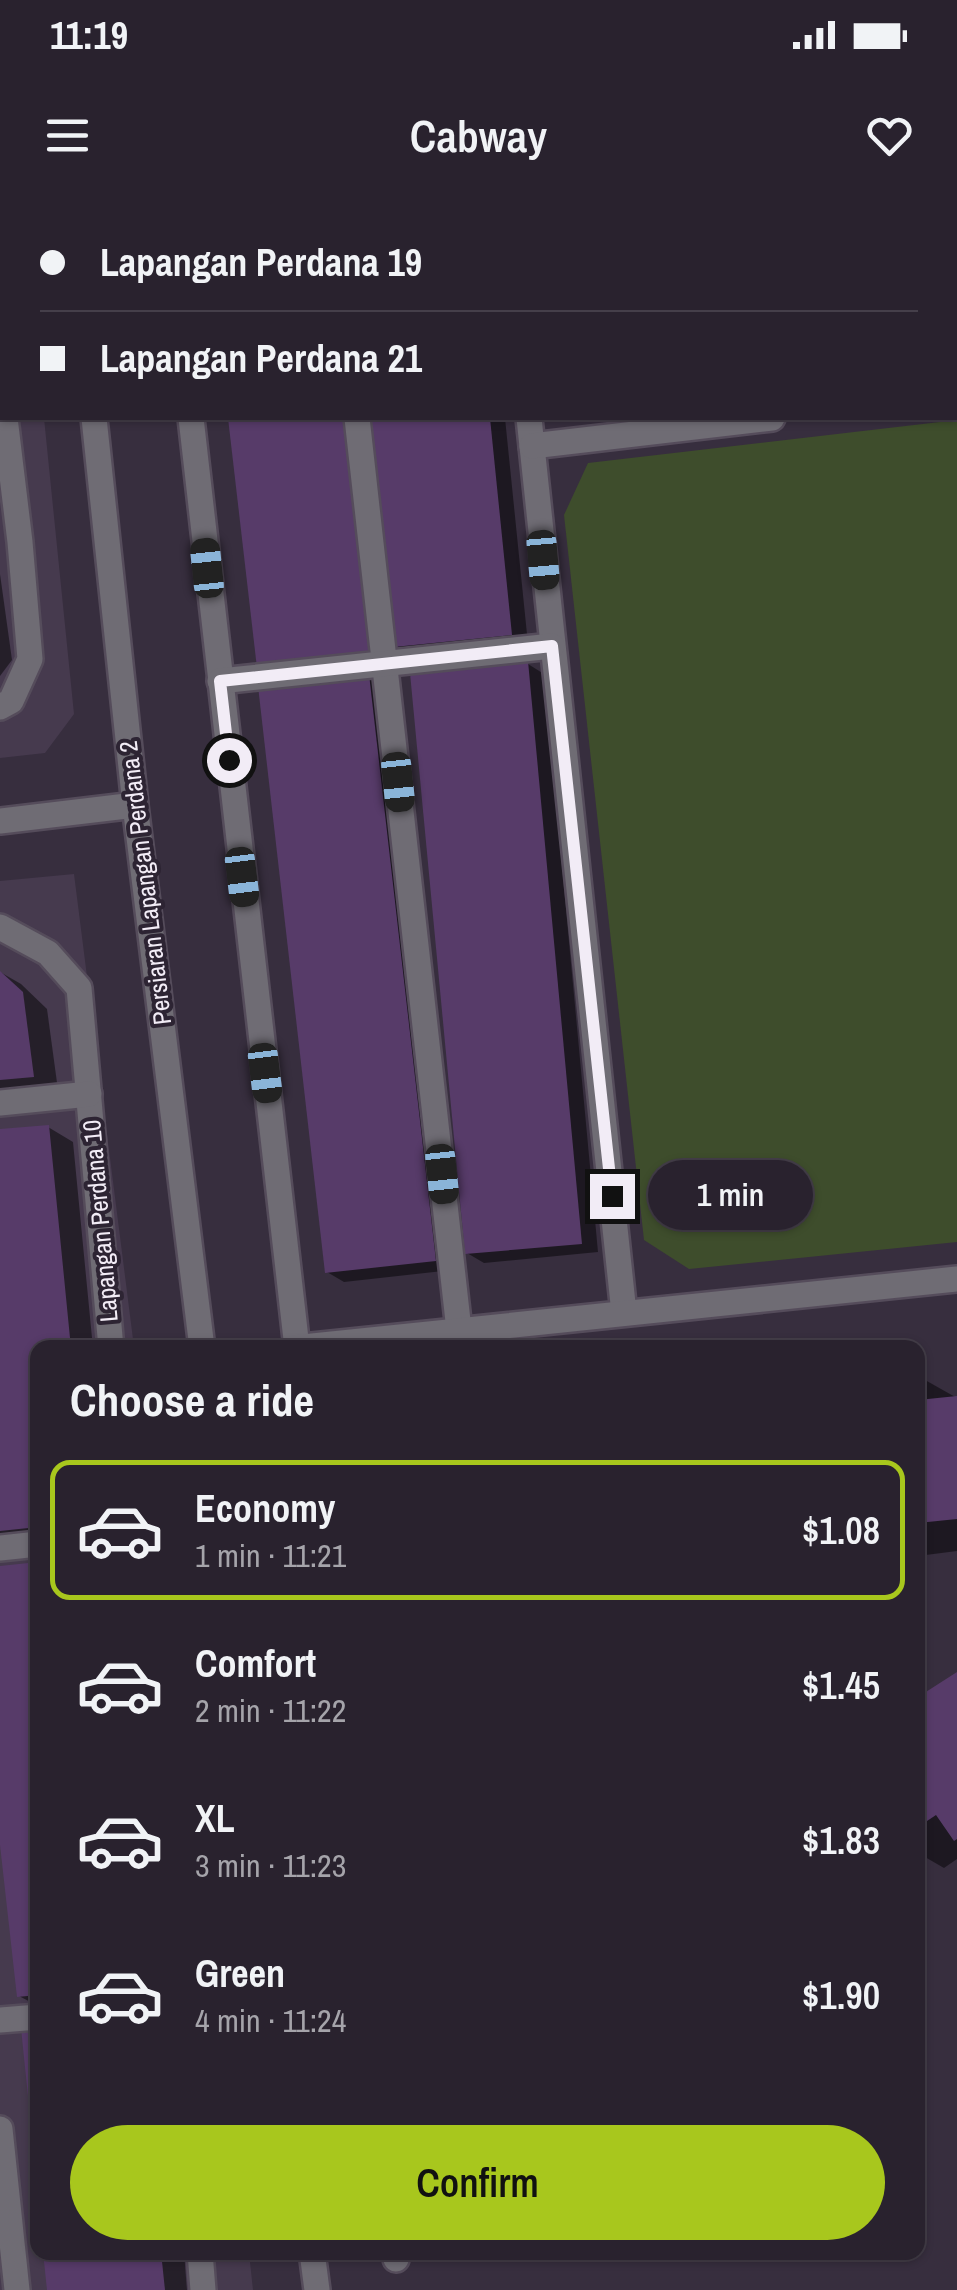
<!DOCTYPE html>
<html lang="en">
<head>
<meta charset="utf-8">
<style>
  body { margin:0; font-family:"Archivo Narrow",sans-serif; background:#352f3a; color:#f1f3f6; height:100vh; display:flex; flex-direction:column; font-size:38px; white-space:nowrap }
  * { box-sizing:border-box; margin:0 }
  p { font-size:32px; color:#a5a4aa }
  .icon { flex:none; width:55px; height:55px; fill:none; stroke:currentColor; stroke-width:2; stroke-linecap:round; stroke-linejoin:round }
  .map { position:relative; flex:1; overflow:hidden }
  .details { position:absolute; left:30px; top:1140px; width:895px; height:920px; display:flex; flex-direction:column; background:#29222e; border-radius:20px; box-shadow:0 2px 8px #0004,0 0 0 2px #453f4a }
  .details>* { flex:none }
  .guide { position:absolute; left:0px; top:0px; width:958px; height:220px; box-shadow:0 2px 8px #0004,0 0 0 2px #453f4a; display:grid; align-content:center; height:220px; padding:0 40px; background:#29222e }
  .end { position:absolute; width:45px; height:45px; margin:-22px; border:12px solid #f2ecf6; background:#111; box-shadow:0 0 0 5px #111 }
  .from { border-radius:50% }
  .bubble { position:absolute; height:70px; border-radius:35px; background:#29222e; box-shadow:0 2px 8px #0004,0 0 0 2px #453f4a; font-size:32px; font-weight:600; line-height:70px; text-align:center }
  .car { position:absolute; width:30px; height:60px; margin:-30px -15px; border-radius:12px; box-shadow:0 0 8px 2px #0007; background:linear-gradient(#222 24%,#8ab4d8 0 40%,#222 0 76%,#8ab4d8 0 86%,#222 0) }
  .guide b { display:flex; align-items:center; gap:35px; height:95px; font-size:38px }
  .guide b+b { border-top:2px solid #453f4a }
  .guide i { width:25px; height:25px; background:#f1f3f6 }
  ul { padding:0; list-style:none }
  li { display:flex; align-items:center; gap:30px; height:140px; margin:0 20px 15px; padding:0 20px; border:5px solid transparent; border-radius:20px }
  li div { flex:1 }
  li b { display:block; font-size:38px }
  li em { font-style:normal; font-weight:600 }
  li.active { border-color:#a8c71d }
  li>.icon { width:90px; height:90px; stroke-width:1.5 }
  h2 { padding:0 40px; font-size:45px; line-height:120px }
  .button { display:flex; gap:20px; margin-top:auto; padding:20px 40px }
  .button a { flex:1; height:115px; border-radius:60px; background:#a8c71d; color:#111; font-size:40px; font-weight:600; line-height:115px; text-align:center }
  .status { display:flex; justify-content:space-between; align-items:center; height:70px; padding:0 50px; background:#29222e; direction:ltr }
  .status svg { height:28px; fill:currentColor }
  header { display:flex; justify-content:space-between; align-items:center; height:130px; padding:0 40px; background:#29222e; font-size:45px; font-weight:600 }
  .map>svg:first-child { display:block }
  .built { fill:#463a4e }
  .green { fill:#3e4d2c }
  .shadow { fill:#0007 }
  .building { fill:#573b69 }
  .lines { fill:none; stroke-linecap:round; stroke-linejoin:round }
  .minor-casing { stroke:#554c5b; stroke-width:30 }
  .minor { stroke:#6f6c74; stroke-width:25 }
  .route { stroke:#f2ecf6; stroke-width:12 }
  .labels { text-anchor:middle; dominant-baseline:central; stroke-width:8; stroke-linejoin:round; paint-order:stroke }
  .street-label { font-size:25px; fill:#f2ecf6; stroke:#2d2433 }
</style>
</head>
<body>
<div class="status"><b>11:19</b><svg viewBox="0 0 49 12"><path d="M0 12V9h3v3zM5 12V6h3v6zM10 12V3h3v9zM15 12V0h3v12zM26 1h20v11H26zM47 4h2v5h-2z"/></svg></div>
<header><svg class="icon" aria-label="menu" viewBox="0 0 24 24"><path d="M4 6h16M4 12h16M4 18h16"/></svg>Cabway<svg class="icon" aria-label="heart" viewBox="0 0 24 24"><path d="M12 20l-8-8c-3-5 5-10 8-4 3-6 11-1 8 4z"/></svg></header>
<div class="map">
<svg width="957" height="2090" viewBox="0 0 957 2090">
  <rect width="100%" height="100%" fill="#372e3e"/>
  <g class="built">
    <polygon points="0,0 22,0 22,2 2,2 2,218 44,218 74,514 45,553 0,558"/>
    <polygon points="74,674 134,1147 38,1148 38,2052 249,2053 253,2090 0,2090 0,681"/>
  </g>
  <polygon class="green" points="957,220 957,1042 689,1069 644,1040 564,315 588,263"/>
  <g class="shadow">
    <polygon points="212,0 331,0 331,2 213,2"/>
    <rect x="352" y="0" width="131" height="2"/>
    <polygon points="576,0 931,0 910,2 576,2"/>
    <rect x="955" y="27" width="2" height="126"/>
    <polygon points="231,218 358,218 386,463 259,466"/>
    <polygon points="374,218 505,218 528,444 414,455 397,446"/>
    <polygon points="0,374 12,460 0,476"/>
    <polygon points="528,464 544,474 598,1052 484,1063 467,1053"/>
    <polygon points="368,476 385,486 452,1070 344,1082 327,1072"/>
    <polygon points="0,772 21,784 47,809 58,890 0,896"/>
    <polygon points="48,927 73,942 93,1148 38,1148 38,1343 0,1346 0,932"/>
    <polygon points="918,1176 957,1198 957,1351 918,1356"/>
    <polygon points="38,1365 38,1806 19,1796 0,1622 0,1369"/>
    <polygon points="957,1475 957,1659 944,1668 918,1653 918,1500"/>
    <polygon points="46,2052 184,2052 187,2090 50,2090"/>
  </g>
  <g class="building">
    <polygon points="228,218 343,218 370,455 257,468"/>
    <polygon points="371,218 490,218 512,435 394,447"/>
    <polygon points="528,461 582,1044 465,1054 410,473"/>
    <polygon points="369,474 436,1061 325,1073 258,486"/>
    <polygon points="0,771 23,792 34,877 0,880"/>
    <polygon points="49,925 71,1148 38,1148 38,1327 0,1331 0,929"/>
    <polygon points="957,1196 957,1319 918,1323 918,1200"/>
    <polygon points="38,1362 38,1795 17,1797 0,1645 0,1366"/>
    <polygon points="957,1472 957,1639 954,1641 936,1615 918,1627 918,1497"/>
    <polygon points="38,1826 38,1965 35,1965 21,1828"/>
    <polygon points="43,2052 161,2052 165,2090 47,2090"/>
  </g>
  <g class="lines">
    <g class="minor-casing">
      <g id="minor">
        <polyline points="70,0 70,2"/>
        <polyline points="168,0 169,2"/>
        <polyline points="332,0 332,2"/>
        <polyline points="510,0 510,2"/>
        <polyline points="955,11 957,10"/>
        <polyline points="0,178 2,199"/>
        <polyline points="955,196 957,196"/>
        <polyline points="94,218 135,605 202,1148"/>
        <polyline points="191,218 297,1148"/>
        <polyline points="357,218 459,1130"/>
        <polyline points="529,218 624,1113"/>
        <polyline points="532,246 772,218"/>
        <polyline points="220,481 552,446"/>
        <polyline points="0,507 11,501 30,459 20,342 5,218"/>
        <polyline points="0,621 135,605"/>
        <polyline points="0,727 48,753 79,788 111,1148"/>
        <polyline points="0,903 89,894"/>
        <polyline points="293,1148 957,1079"/>
        <polyline points="0,1348 38,1344"/>
        <polyline points="0,1820 38,1817"/>
        <polyline points="0,1929 17,2090"/>
        <polyline points="200,2052 203,2090"/>
        <polyline points="312,2052 317,2090"/>
        <polyline points="395,2052 396,2059"/>
      </g>
    </g>
    <use href="#minor" class="minor"/>
  </g>
  <g class="lines">
    <polyline class="route" points="229,560 220,481 552,446 612,996"/>
  </g>
  <g class="labels">
    <g class="street-label">
      <text transform="translate(145 683) rotate(-97)">Persiaran Lapangan Perdana 2</text>
      <text transform="translate(100 1021) rotate(-95)">Lapangan Perdana 10</text>
    </g>
  </g>
</svg>
<i class="end from" style="left:229px;top:560px"></i>
<i class="end" style="left:612px;top:996px"></i>
<div class="bubble" style="left:648px;top:960px;width:165px">1 min</div>
<i class="car" style="left:543px;top:360px;rotate:175deg"></i>
<i class="car" style="left:207px;top:368px;rotate:354deg"></i>
<i class="car" style="left:398px;top:582px;rotate:174deg"></i>
<i class="car" style="left:242px;top:677px;rotate:173deg"></i>
<i class="car" style="left:265px;top:873px;rotate:173deg"></i>
<i class="car" style="left:442px;top:974px;rotate:174deg"></i>
<div class="guide">
<b><i class="from"></i>Lapangan Perdana 19</b>
<b><i></i>Lapangan Perdana 21</b>
</div>
<section class="details">
<h2>Choose a ride</h2>
<ul>
<li class="active"><svg class="icon" aria-label="car" viewBox="0 0 24 24"><path d="M5 17H2v-5l4-1 3-4h7l3 4 3 1v5h-3M9 17h6M6 11h13"/><circle cx="7" cy="17" r="2"/><circle cx="17" cy="17" r="2"/></svg><div><b>Economy</b><p>1 min · 11:21</p></div><em>$1.08</em></li>
<li><svg class="icon" aria-label="car" viewBox="0 0 24 24"><path d="M5 17H2v-5l4-1 3-4h7l3 4 3 1v5h-3M9 17h6M6 11h13"/><circle cx="7" cy="17" r="2"/><circle cx="17" cy="17" r="2"/></svg><div><b>Comfort</b><p>2 min · 11:22</p></div><em>$1.45</em></li>
<li><svg class="icon" aria-label="car" viewBox="0 0 24 24"><path d="M5 17H2v-5l4-1 3-4h7l3 4 3 1v5h-3M9 17h6M6 11h13"/><circle cx="7" cy="17" r="2"/><circle cx="17" cy="17" r="2"/></svg><div><b>XL</b><p>3 min · 11:23</p></div><em>$1.83</em></li>
<li><svg class="icon" aria-label="car" viewBox="0 0 24 24"><path d="M5 17H2v-5l4-1 3-4h7l3 4 3 1v5h-3M9 17h6M6 11h13"/><circle cx="7" cy="17" r="2"/><circle cx="17" cy="17" r="2"/></svg><div><b>Green</b><p>4 min · 11:24</p></div><em>$1.90</em></li>
</ul>
<div class="button"><a>Confirm</a></div>
</section>
</div>
</body>
</html>
